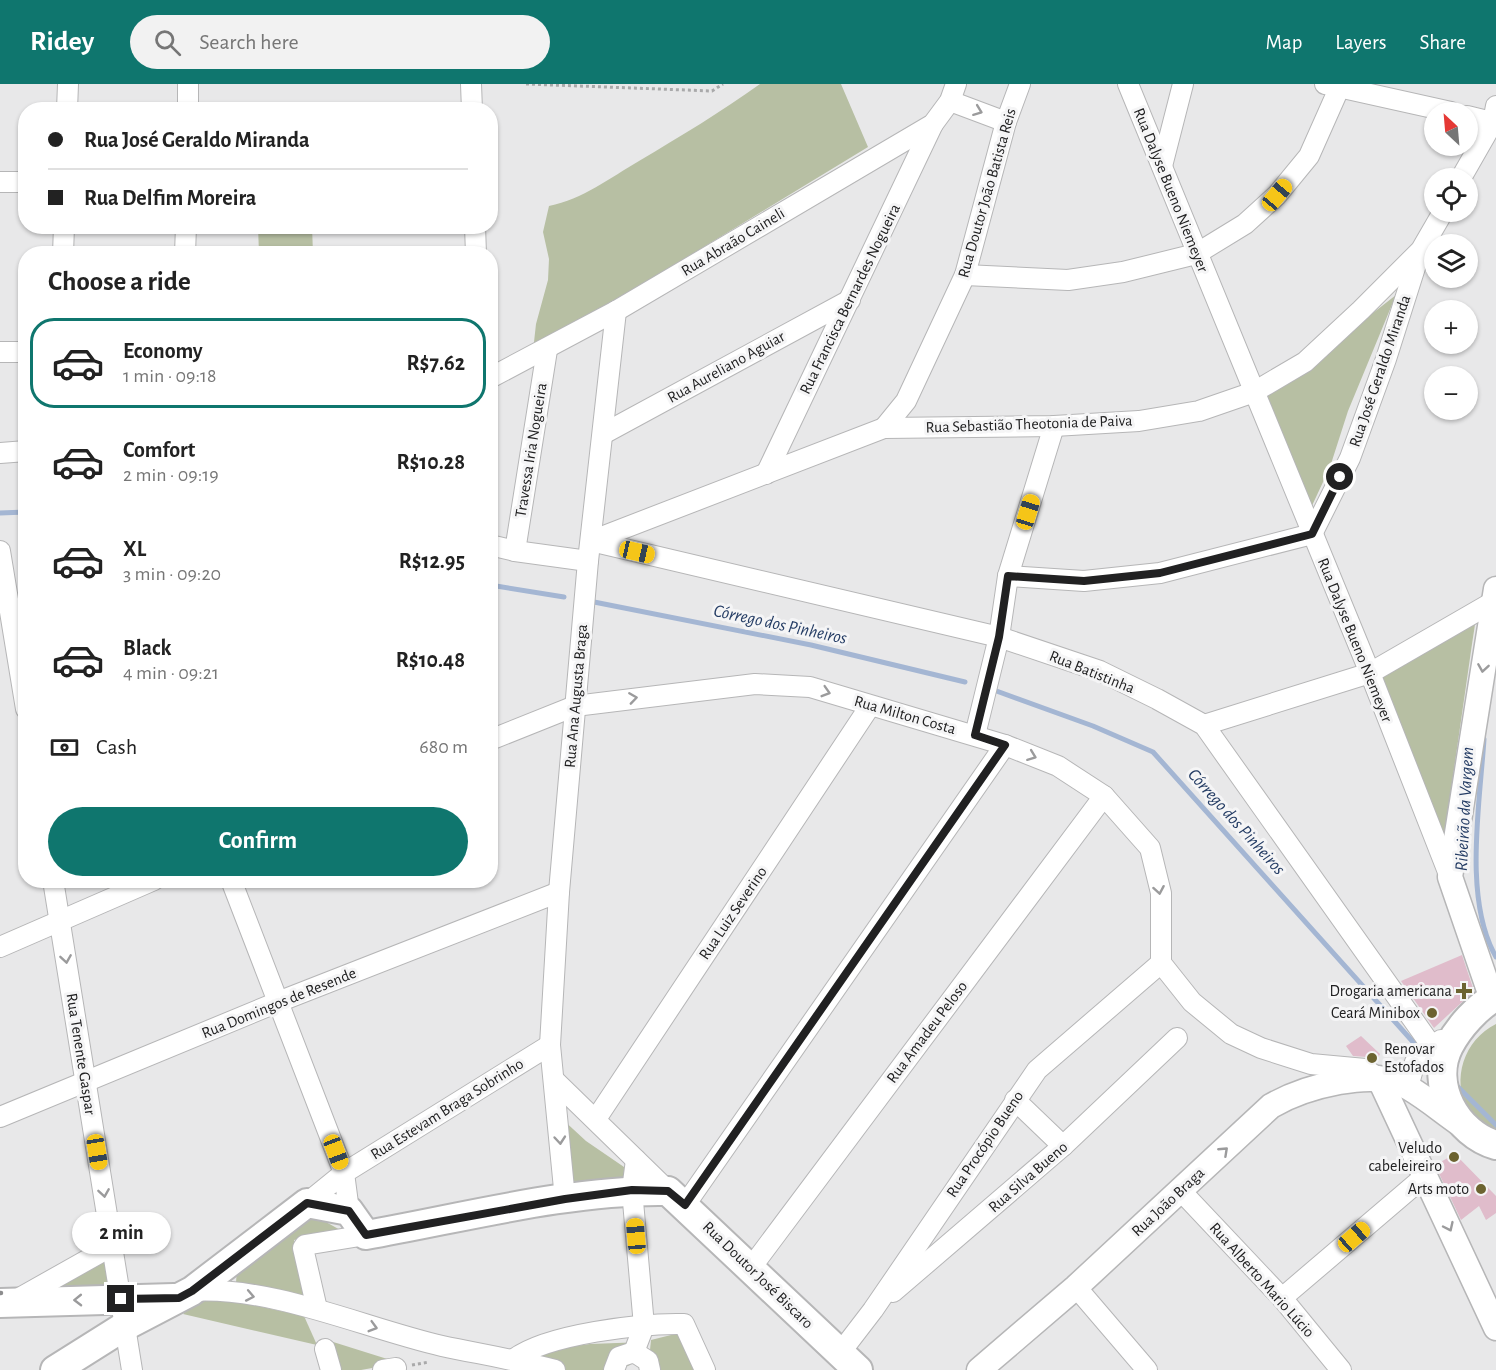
<!DOCTYPE html>
<html lang="en">
<head>
<meta charset="utf-8">
<style>
  body { margin:0; font-family:"Alegreya Sans",sans-serif; background:#f2f2f2; color:#222; height:100vh; display:flex; flex-direction:column; font-size:22px; white-space:nowrap }
  * { box-sizing:border-box; margin:0 }
  p { font-size:20px; color:#767676 }
  .icon { flex:none; width:33px; height:33px; fill:none; stroke:currentColor; stroke-width:2; stroke-linecap:round; stroke-linejoin:round }
  .map { position:relative; flex:1; overflow:hidden }
  .sheet { position:absolute; left:18px; top:162px; width:480px; height:642px; display:flex; flex-direction:column; background:#fff; border-radius:24px; box-shadow:0 2px 4px #0004 }
  .sheet>* { flex:none }
  .guide { position:absolute; left:18px; top:18px; width:480px; height:132px; border-radius:24px; box-shadow:0 2px 4px #0004; display:grid; align-content:center; height:132px; padding:0 30px; background:#fff }
  .needle { width:39px; rotate:334deg }
  .buttons { position:absolute; left:1424px; top:18px; display:grid; gap:12px }
  .buttons a { display:grid; place-items:center; width:54px; height:54px; border-radius:50%; background:#fff; box-shadow:0 2px 4px #0004; font-size:30px }
  .end { position:absolute; width:27px; height:27px; margin:-14px; border:8px solid #212122; background:#fff; box-shadow:0 0 0 3px #fff }
  .from { border-radius:50% }
  .bubble { position:absolute; height:42px; border-radius:21px; background:#fff; box-shadow:0 2px 4px #0004; font-size:20px; font-weight:600; line-height:42px; text-align:center }
  .car { position:absolute; width:18px; height:36px; margin:-18px -9px; border-radius:8px; box-shadow:0 0 4px 2px #0007; background:linear-gradient(#f5c518 24%,#345 0 40%,#f5c518 0 76%,#345 0 86%,#f5c518 0) }
  .guide b { display:flex; align-items:center; gap:21px; height:57px; font-size:22px }
  .guide b+b { border-top:2px solid #e0e0e0 }
  .guide i { width:15px; height:15px; background:#222 }
  ul { padding:0; list-style:none }
  li { display:flex; align-items:center; gap:18px; height:90px; margin:0 12px 9px; padding:0 18px; border:3px solid transparent; border-radius:24px }
  li div { flex:1 }
  li b { display:block; font-size:22px }
  li em { font-style:normal; font-weight:600 }
  li.current { border-color:#0f766e }
  li>.icon { width:54px; height:54px; stroke-width:1.5 }
  h2 { padding:0 30px; font-size:27px; line-height:72px }
  .pay { display:flex; align-items:center; gap:15px; height:66px; padding:0 30px; font-size:22px }
  .pay p { margin-inline-start:auto }
  .cta { display:flex; gap:12px; margin-top:auto; padding:12px 30px }
  .cta a { flex:1; height:69px; border-radius:36px; background:#0f766e; color:#fff; font-size:24px; font-weight:600; line-height:69px; text-align:center }
  header { display:flex; align-items:center; gap:36px; box-sizing:border-box; height:84px; padding:0 30px; background:#0f766e; color:#fff }
  header strong { font-size:28px }
  nav { display:flex; gap:33px; margin-inline-start:auto; font-size:21px }
  .search { width:420px; height:54px; background:#f2f2f2; display:flex; align-items:center; gap:15px; box-sizing:border-box; padding:0 21px; border-radius:33px; color:#767676; font-size:22px }
  .map>svg:first-child { display:block }
  .green { fill:#b7bfa3 }
  .lines { fill:none; stroke-linecap:round; stroke-linejoin:round }
  .stream { stroke:#a4b6d3; stroke-width:5 }
  .building { fill:#e0bccb }
  .minor-casing { stroke:#b6b6b7; stroke-width:22 }
  .tertiary-casing { stroke:#b6b6b7; stroke-width:27 }
  .secondary-casing { stroke:#b6b6b7; stroke-width:32 }
  .path { stroke:#a9a9aa; stroke-width:3; stroke-dasharray:3 3; stroke-linecap:butt }
  .minor { stroke:#fff; stroke-width:20 }
  .tertiary { stroke:#fff; stroke-width:24 }
  .secondary { stroke:#fff; stroke-width:28 }
  .rail { stroke:#8d8d8e; stroke-width:4.5 }
  .oneway { stroke:#9b9b9c }
  .route { stroke:#212122; stroke-width:8 }
  .poi-dot { fill:#6c6330; stroke:#f5f5f6; stroke-width:2 }
  .labels { text-anchor:middle; dominant-baseline:central; stroke-width:6; stroke-linejoin:round; paint-order:stroke }
  .street-label { font-size:16px; fill:#212122; stroke:#f5f5f6 }
  .poi-label { font-size:16px; fill:#212122; stroke:#f5f5f6; text-anchor:end }
  .water-label { font-size:18px; font-style:italic; fill:#243c64; stroke:#f5f5f6 }
</style>
</head>
<body>
<header>
<strong>Ridey</strong>
<div class="search"><svg class="icon" aria-label="search" viewBox="0 0 24 24"><circle cx="10" cy="10" r="6"/><path d="M15 15l6 6"/></svg>Search here</div>
<nav><a>Map</a><a>Layers</a><a>Share</a></nav>
</header>
<div class="map">
<svg width="1496" height="1286" viewBox="0 0 1496 1286">
  <rect width="100%" height="100%" fill="#e8e8e9"/>
  <g class="green">
    <path d="M760,0H841L868,63L533,267L536,240L548,196L549,175L543,148L549,122C583,115 610,94 639,77C681,52 721,28 760,0Z"/>
    <polygon points="258,143 312,143 313,169 259,169"/>
    <polygon points="1396,211 1348,327 1330,383 1310,426 1263,315"/>
    <polygon points="1476,534 1472,560 1443,762 1379,593 1401,582"/>
    <path d="M1496,940V1052C1487,1045 1474,1037 1468,1027C1451,995 1464,956 1496,940Z"/>
    <polygon points="560,1033 586,1057 624,1083 625,1099 577,1107 570,1091"/>
    <polygon points="310,1129 342,1147 294,1156 307,1214 236,1199 237,1184"/>
    <polygon points="104,1174 109,1203 30,1203"/>
    <polygon points="211,1212 304,1232 317,1261 183,1230 201,1215"/>
    <polygon points="687,1247 700,1286 648,1286 651,1256"/>
    <polygon points="330,1257 400,1279 361,1286 334,1286"/>
    <polygon points="644,1258 630,1281 619,1286 537,1286 536,1267 590,1260"/>
  </g>
  <g class="lines">
    <g class="stream">
      <polyline points="0,429 26,428"/>
      <polyline points="490,501 564,513"/>
      <polyline points="589,517 811,561 965,598"/>
      <polyline points="991,605 1093,642 1153,668 1414,959"/>
      <path d="M1484,655C1480,718 1463,816 1496,873"/>
      <polyline points="1454,999 1496,1041"/>
    </g>
  </g>
  <g class="building">
    <polygon points="1462,871 1474,907 1434,944 1401,897"/>
    <polygon points="1361,952 1380,970 1376,978 1367,973 1353,972 1346,962"/>
    <polygon points="1455,1070 1496,1112 1496,1129 1486,1136 1479,1122 1461,1136 1435,1081"/>
  </g>
  <g class="lines">
    <g class="minor-casing">
      <g id="minor">
        <polyline points="471,0 472,26"/>
        <polyline points="1128,0 1370,589 1450,793"/>
        <polyline points="1325,0 1451,28"/>
        <polyline points="950,17 1006,38"/>
        <polyline points="67,26 68,0"/>
        <polyline points="188,26 188,0"/>
        <polyline points="1467,32 1496,39"/>
        <polyline points="1162,82 1183,0"/>
        <polyline points="1461,94 1493,38 1496,22"/>
        <polyline points="0,98 26,98"/>
        <polyline points="475,142 476,170"/>
        <polyline points="63,170 64,142"/>
        <polyline points="185,170 186,142"/>
        <polyline points="965,191 1068,196 1123,188 1196,170 1245,140 1277,111 1309,72 1341,0"/>
        <polyline points="0,268 26,268"/>
        <polyline points="490,294 616,227 933,40 950,17 956,0"/>
        <polyline points="884,344 906,317 965,191 1006,38 1020,0"/>
        <polyline points="603,350 850,216"/>
        <polyline points="0,369 26,367"/>
        <polyline points="766,390 933,40"/>
        <polyline points="591,457 999,553 1100,587 1157,615 1204,641 1431,961"/>
        <polyline points="591,457 884,344 1054,342 1139,337 1199,327 1254,308 1305,278 1361,226 1421,166 1443,128"/>
        <polyline points="490,461 515,467 588,477"/>
        <polyline points="0,467 26,625"/>
        <polyline points="515,467 547,266"/>
        <polyline points="1008,492 1084,497 1160,489 1312,450 1350,374 1386,275 1419,171"/>
        <polyline points="1204,641 1370,589 1493,518"/>
        <polyline points="975,651 999,553 1008,492 1054,342"/>
        <polyline points="490,656 575,622 755,600 810,603 1005,661 1058,682 1104,712 1150,764 1161,809 1161,879 1192,918 1231,950 1261,964 1311,980 1365,985 1377,993"/>
        <polyline points="53,796 132,1286"/>
        <polyline points="231,796 344,1089 349,1127"/>
        <polyline points="0,863 154,796"/>
        <polyline points="555,997 668,1107"/>
        <polyline points="1408,1003 1415,978 1441,956"/>
        <polyline points="1015,1016 1063,1062"/>
        <polyline points="0,1033 278,918 559,808"/>
        <polyline points="596,1035 870,622"/>
        <polyline points="1181,1107 1282,1214 1341,1286"/>
        <polyline points="565,1115 550,961 559,808 588,477 616,227"/>
        <polyline points="307,1119 344,1089 550,961"/>
        <polyline points="685,1121 1005,661"/>
        <polyline points="750,1185 1104,712"/>
        <polyline points="1076,1203 1147,1286"/>
        <path d="M192,1207C273,1202 364,1244 442,1262C480,1270 517,1276 555,1286"/>
        <polyline points="893,1208 1063,1062 1177,954"/>
        <polyline points="1282,1214 1425,1092"/>
        <polyline points="16,1216 112,1162"/>
        <polyline points="317,1225 303,1164 305,1161 366,1151"/>
        <polyline points="325,1265 331,1286"/>
        <polyline points="634,1268 644,1242 632,1106 636,1076"/>
        <polyline points="840,1269 873,1226 1037,986 1161,879"/>
        <path d="M514,1275C547,1250 642,1239 684,1240L705,1286"/>
        <polyline points="383,1286 396,1284"/>
        <polyline points="614,1286 619,1273 634,1268 648,1277 650,1286"/>
      </g>
    </g>
    <g class="tertiary-casing">
      <g id="tertiary">
        <polyline points="1492,915 1450,793 1496,505"/>
        <polyline points="1379,994 1496,1244"/>
        <path d="M979,1286L1076,1203L1271,1022C1304,1003 1374,983 1409,1004C1428,1015 1445,1030 1463,1042"/>
      </g>
    </g>
    <g class="secondary-casing">
      <g id="secondary">
        <path d="M1496,912C1477,923 1459,943 1449,962C1429,1001 1457,1050 1496,1061"/>
        <polyline points="0,1219 174,1214"/>
        <path d="M55,1286L125,1242L192,1207L307,1119L349,1127L366,1151C463,1134 570,1105 668,1107L858,1286"/>
      </g>
    </g>
    <g class="path">
      <polyline points="526,0 712,7 723,0"/>
      <polyline points="412,1281 429,1278"/>
    </g>
    <use href="#minor" class="minor"/>
    <use href="#tertiary" class="tertiary"/>
    <use href="#secondary" class="secondary"/>
    <polyline class="rail" points="0,1209 1,1209"/>
  </g>
  <defs><path id="oneway-chevron" d="M-2-3.5L2.5 0L-2 3.5" fill="none" stroke-width="1.6" stroke-linecap="round" stroke-linejoin="round" transform="scale(1.5)"/></defs>
  <g class="oneway">
    <use href="#oneway-chevron" transform="translate(978 27) rotate(21)"/>
    <use href="#oneway-chevron" transform="translate(1483 584) rotate(99)"/>
    <use href="#oneway-chevron" transform="translate(826 608) rotate(17)"/>
    <use href="#oneway-chevron" transform="translate(633 614) rotate(-8)"/>
    <use href="#oneway-chevron" transform="translate(1032 672) rotate(21)"/>
    <use href="#oneway-chevron" transform="translate(1159 806) rotate(80)"/>
    <use href="#oneway-chevron" transform="translate(66 875) rotate(81)"/>
    <use href="#oneway-chevron" transform="translate(560 1056) rotate(85)"/>
    <use href="#oneway-chevron" transform="translate(1224 1067) rotate(-43)"/>
    <use href="#oneway-chevron" transform="translate(104 1109) rotate(81)"/>
    <use href="#oneway-chevron" transform="translate(1449 1143) rotate(65)"/>
    <use href="#oneway-chevron" transform="translate(250 1212) rotate(11)"/>
    <use href="#oneway-chevron" transform="translate(78 1216) rotate(179)"/>
    <use href="#oneway-chevron" transform="translate(373 1243) rotate(16)"/>
  </g>
  <g class="lines">
    <polyline class="route" points="121,1215 179,1214 192,1207 307,1119 349,1127 366,1151 565,1115 632,1106 668,1107 685,1121 1005,661 975,651 999,553 1008,492 1084,497 1160,489 1312,450 1340,393"/>
  </g>
  <g class="poi-dot">
    <path d="M1461 898h6v6h6v6h-6v6h-6v-6h-6v-6h6z"/>
    <circle cx="1432" cy="929" r="6"/>
    <circle cx="1372" cy="974" r="6"/>
    <circle cx="1454" cy="1073" r="6"/>
    <circle cx="1481" cy="1105" r="6"/>
  </g>
  <g class="labels">
    <g class="street-label">
      <text transform="translate(1171 106) rotate(68)">Rua Dalyse Bueno Niemeyer</text>
      <text transform="translate(987 109) rotate(-74)">Rua Doutor João Batista Reis</text>
      <text transform="translate(733 158) rotate(-31)">Rua Abraão Caineli</text>
      <text transform="translate(850 215) rotate(-64)">Rua Francisca Bernardes Nogueira</text>
      <text transform="translate(726 283) rotate(-29)">Rua Aureliano Aguiar</text>
      <text transform="translate(1380 287) rotate(-71)">Rua José Geraldo Miranda</text>
      <text transform="translate(1029 340) rotate(-2)">Rua Sebastião Theotonia de Paiva</text>
      <text transform="translate(531 366) rotate(-81)">Travessa Iria Nogueira</text>
      <text transform="translate(1355 556) rotate(68)">Rua Dalyse Bueno Niemeyer</text>
      <text transform="translate(1092 588) rotate(22)">Rua Batistinha</text>
      <text transform="translate(576 612) rotate(-85)">Rua Ana Augusta Braga</text>
      <text transform="translate(905 631) rotate(16)">Rua Milton Costa</text>
      <text transform="translate(733 829) rotate(-56)">Rua Luiz Severino</text>
      <text transform="translate(279 919) rotate(-22)">Rua Domingos de Resende</text>
      <text transform="translate(927 948) rotate(-53)">Rua Amadeu Peloso</text>
      <text transform="translate(81 970) rotate(81)">Rua Tenente Gaspar</text>
      <text transform="translate(447 1025) rotate(-32)">Rua Estevam Braga Sobrinho</text>
      <text transform="translate(985 1060) rotate(-56)">Rua Procópio Bueno</text>
      <text transform="translate(1028 1093) rotate(-41)">Rua Silva Bueno</text>
      <text transform="translate(1168 1118) rotate(-43)">Rua João Braga</text>
      <text transform="translate(758 1191) rotate(44)">Rua Doutor José Biscaro</text>
      <text transform="translate(1262 1196) rotate(48)">Rua Alberto Mario Lúcio</text>
    </g>
    <g class="poi-label">
      <text x="1452" y="907">Drogaria americana</text>
      <text x="1420" y="929">Ceará Minibox</text>
      <text x="1384" y="965" text-anchor="start">Renovar<tspan x="1384" dy="18">Estofados</tspan></text>
      <text x="1442" y="1064">Veludo<tspan x="1442" dy="18">cabeleireiro</tspan></text>
      <text x="1469" y="1105">Arts moto</text>
    </g>
    <g class="water-label">
      <text transform="translate(780 541) rotate(12)">Córrego dos Pinheiros</text>
      <text transform="translate(1465 725) rotate(-87)">Ribeirão da Vargem</text>
      <text transform="translate(1236 738) rotate(48)">Córrego dos Pinheiros</text>
    </g>
  </g>
</svg>
<div class="buttons">
<a><svg class="needle" viewBox="-14 -14 28 28"><path d="M0-13l5 13h-10z" fill="#e53935"/><path d="M0 13l5-13h-10z" fill="#767676"/></svg></a>
<a><svg class="icon" aria-label="locate" viewBox="0 0 24 24"><circle cx="12" cy="12" r="6"/><path d="M12 2v4M12 18v4M2 12h4M18 12h4"/></svg></a>
<a><svg class="icon" aria-label="layers" viewBox="0 0 24 24"><path d="M12 4l9 5-9 5-9-5zM3 14l9 5 9-5"/></svg></a>
<a>+</a>
<a>−</a>
</div>
<i class="end from" style="left:1340px;top:393px"></i>
<i class="end" style="left:121px;top:1215px"></i>
<div class="bubble" style="left:72px;top:1128px;width:99px">2 min</div>
<i class="car" style="left:1277px;top:111px;rotate:40deg"></i>
<i class="car" style="left:1028px;top:428px;rotate:17deg"></i>
<i class="car" style="left:637px;top:468px;rotate:103deg"></i>
<i class="car" style="left:97px;top:1068px;rotate:171deg"></i>
<i class="car" style="left:336px;top:1068px;rotate:159deg"></i>
<i class="car" style="left:636px;top:1152px;rotate:355deg"></i>
<i class="car" style="left:1354px;top:1153px;rotate:49deg"></i>
<div class="guide">
<b><i class="from"></i>Rua José Geraldo Miranda</b>
<b><i></i>Rua Delfim Moreira</b>
</div>
<section class="sheet">
<h2>Choose a ride</h2>
<ul>
<li class="current"><svg class="icon" aria-label="car" viewBox="0 0 24 24"><path d="M5 17H2v-5l4-1 3-4h7l3 4 3 1v5h-3M9 17h6M6 11h13"/><circle cx="7" cy="17" r="2"/><circle cx="17" cy="17" r="2"/></svg><div><b>Economy</b><p>1 min · 09:18</p></div><em>R$7.62</em></li>
<li><svg class="icon" aria-label="car" viewBox="0 0 24 24"><path d="M5 17H2v-5l4-1 3-4h7l3 4 3 1v5h-3M9 17h6M6 11h13"/><circle cx="7" cy="17" r="2"/><circle cx="17" cy="17" r="2"/></svg><div><b>Comfort</b><p>2 min · 09:19</p></div><em>R$10.28</em></li>
<li><svg class="icon" aria-label="car" viewBox="0 0 24 24"><path d="M5 17H2v-5l4-1 3-4h7l3 4 3 1v5h-3M9 17h6M6 11h13"/><circle cx="7" cy="17" r="2"/><circle cx="17" cy="17" r="2"/></svg><div><b>XL</b><p>3 min · 09:20</p></div><em>R$12.95</em></li>
<li><svg class="icon" aria-label="car" viewBox="0 0 24 24"><path d="M5 17H2v-5l4-1 3-4h7l3 4 3 1v5h-3M9 17h6M6 11h13"/><circle cx="7" cy="17" r="2"/><circle cx="17" cy="17" r="2"/></svg><div><b>Black</b><p>4 min · 09:21</p></div><em>R$10.48</em></li>
</ul>
<div class="pay"><svg class="icon" aria-label="cash" viewBox="0 0 24 24"><path d="M3 7h18v10H3z"/><circle cx="12" cy="12" r="2"/></svg>Cash<p>680 m</p></div>
<div class="cta"><a>Confirm</a></div>
</section>
</div>
</body>
</html>
